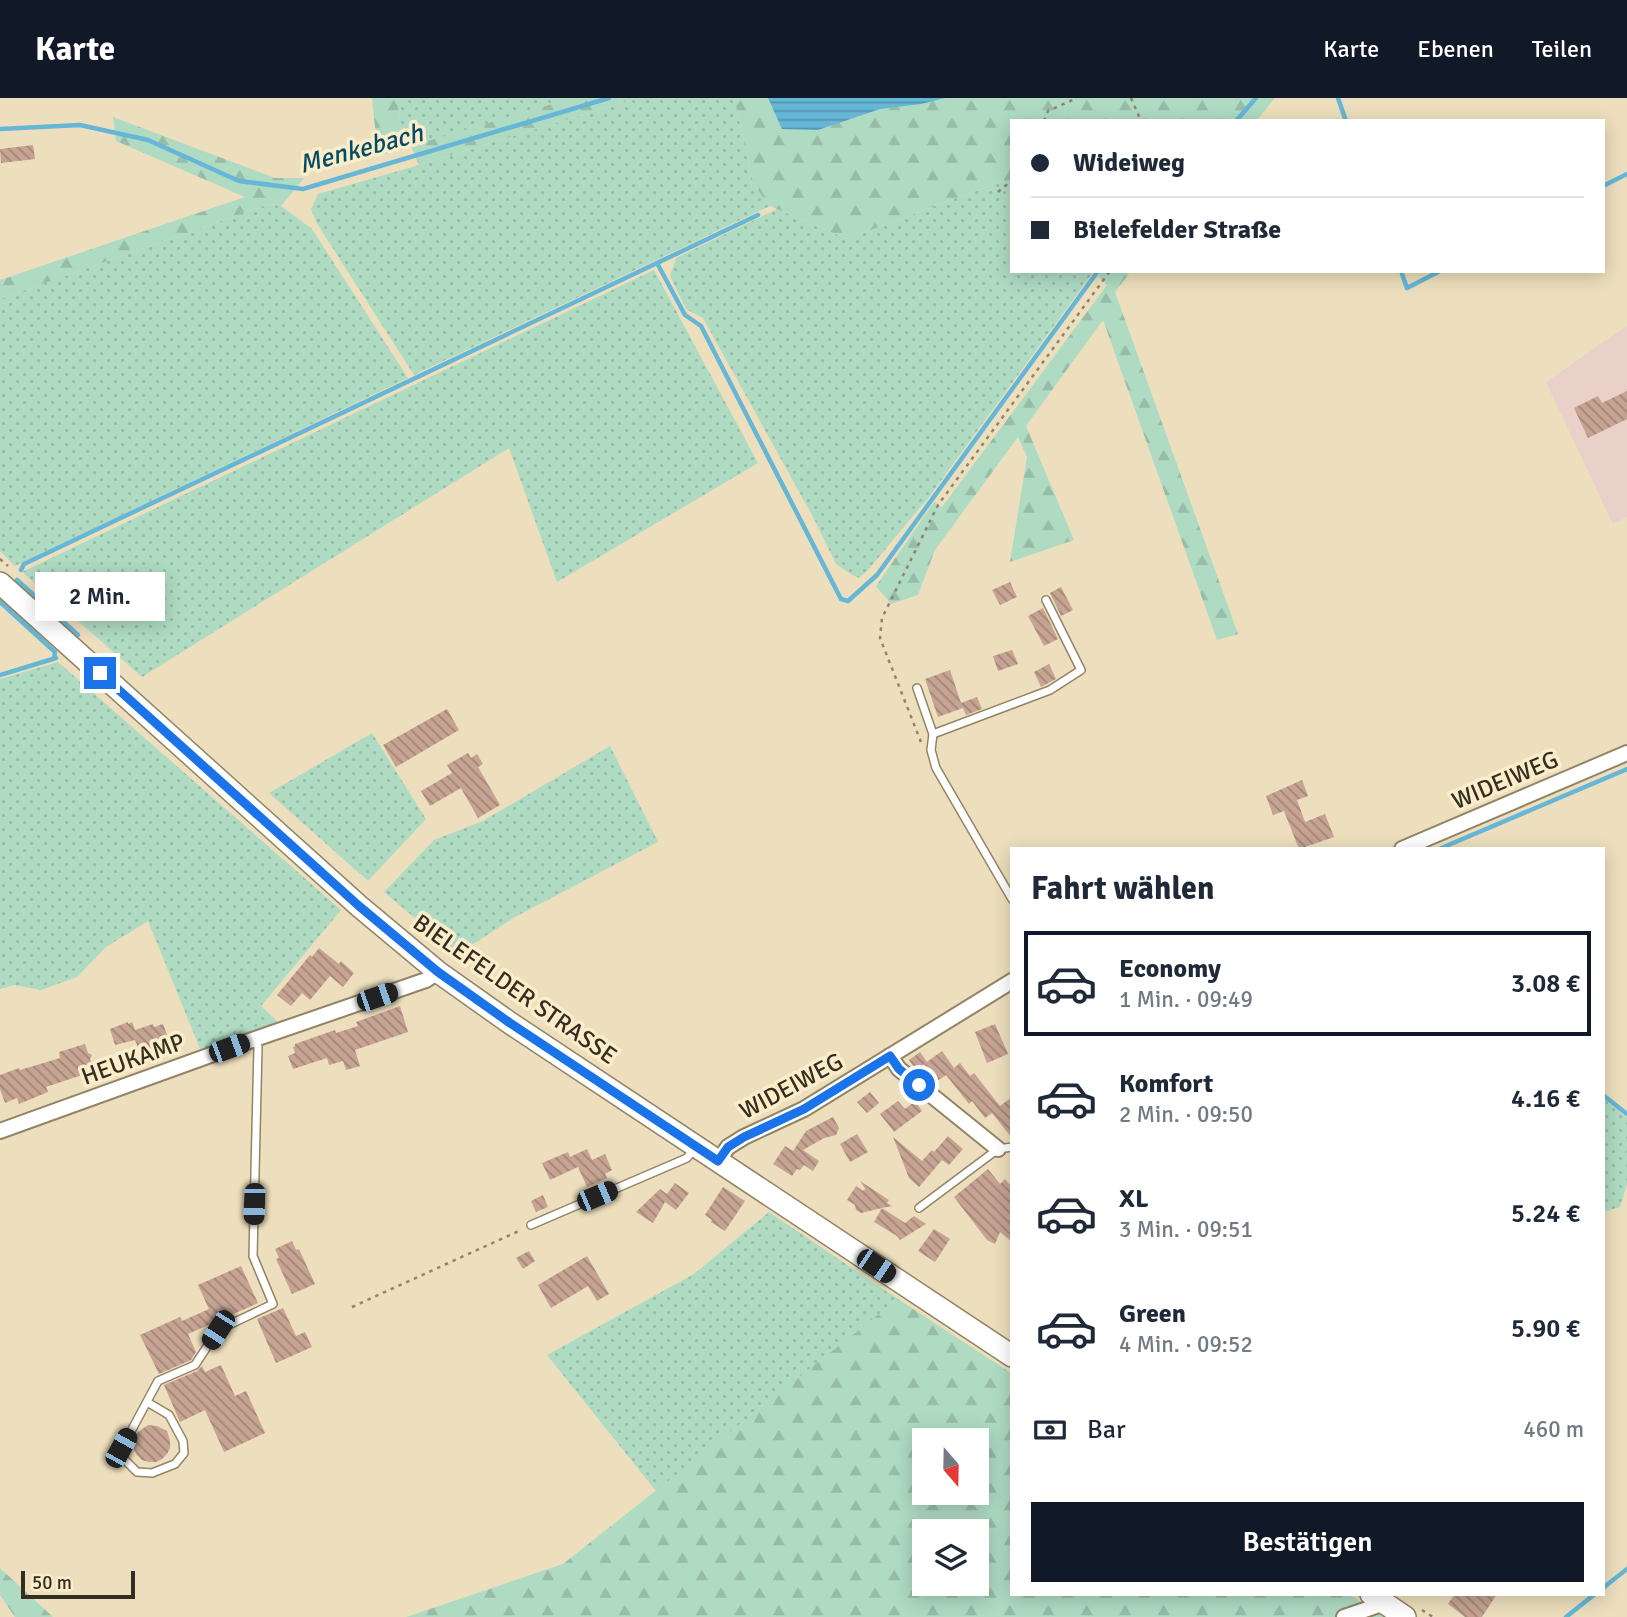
<!DOCTYPE html>
<html lang="de">
<head>
<meta charset="utf-8">
<style>
  body { margin:0; font-family:Signika,sans-serif; background:#f2f2f3; color:#1f2937; height:100vh; display:flex; flex-direction:column; font-size:26px; white-space:nowrap }
  * { box-sizing:border-box; margin:0 }
  p { font-size:23px; color:#747a83 }
  .icon { flex:none; width:38px; height:38px; fill:none; stroke:currentColor; stroke-width:2; stroke-linecap:round; stroke-linejoin:round }
  .map { position:relative; flex:1; overflow:hidden }
  .sheet { position:absolute; left:1010px; top:749px; width:595px; height:749px; display:flex; flex-direction:column; background:#fff; border-radius:0px; box-shadow:0 4px 18px #0003 }
  .sheet>* { flex:none }
  .guide { position:absolute; left:1010px; top:21px; width:595px; height:154px; border-radius:0px; box-shadow:0 4px 18px #0003; display:grid; align-content:center; height:154px; padding:0 21px; background:#fff }
  .needle { width:46px; rotate:160deg }
  .buttons { position:absolute; left:912px; top:1330px; display:grid; gap:14px }
  .buttons a { display:grid; place-items:center; width:77px; height:77px; border-radius:0px; background:#fff; box-shadow:0 4px 18px #0003; font-size:35px }
  .scale { position:absolute; left:21px; bottom:18px; width:114px; box-sizing:border-box; padding-left:7px; border:4px solid #332e20; border-top:0; font-size:19px; line-height:24px; white-space:nowrap; color:#332e20; -webkit-text-stroke:5px #fbecca; paint-order:stroke }
  .end { position:absolute; width:32px; height:32px; margin:-16px; border:9px solid #1a73e8; background:#fff; box-shadow:0 0 0 4px #fff }
  .from { border-radius:50% }
  .bubble { position:absolute; height:49px; border-radius:0px; background:#fff; box-shadow:0 4px 18px #0003; font-size:23px; font-weight:600; line-height:49px; text-align:center }
  .car { position:absolute; width:21px; height:42px; margin:-21px -10px; border-radius:9px; box-shadow:0 0 5px 2px #0007; background:linear-gradient(#222 24%,#8ab4d8 0 40%,#222 0 76%,#8ab4d8 0 86%,#222 0) }
  .guide b { display:flex; align-items:center; gap:24px; height:66px; font-size:26px }
  .guide b+b { border-top:2px solid #e0e1e3 }
  .guide i { width:18px; height:18px; background:#1f2937 }
  ul { padding:0; list-style:none }
  li { display:flex; align-items:center; gap:21px; height:105px; margin:0 14px 10px; padding:0 7px; border:4px solid transparent; border-radius:0px }
  li div { flex:1 }
  li b { display:block; font-size:26px }
  li em { font-style:normal; font-weight:600 }
  li.on { border-color:#111827 }
  li>.icon { width:63px; height:63px; stroke-width:1.5 }
  h2 { padding:0 21px; font-size:32px; line-height:84px }
  .pay { display:flex; align-items:center; gap:18px; height:77px; padding:0 21px; font-size:26px }
  .pay p { margin-inline-start:auto }
  .button { display:flex; gap:14px; margin-top:auto; padding:14px 21px }
  .button a { flex:1; height:80px; border-radius:0px; background:#111827; color:#fff; font-size:28px; font-weight:600; line-height:80px; text-align:center }
  header { display:flex; align-items:center; gap:42px; box-sizing:border-box; height:98px; padding:0 35px; background:#111827; color:#fff }
  header strong { font-size:33px }
  nav { display:flex; gap:38px; margin-inline-start:auto; font-size:24px }
  .map>svg:first-child { display:block }
  .commercial { fill:#e9d0c8 }
  .green { fill:url(#green-dots) }
  .forest { fill:url(#forest-firs); fill-rule:evenodd }
  .water { fill:url(#water-rules) }
  .lines { fill:none; stroke-linecap:round; stroke-linejoin:round }
  .stream { stroke:#65b6d7; stroke-width:4.5 }
  .building { fill:url(#building-back-hatch) }
  .service-casing { stroke:#928565; stroke-width:10 }
  .minor-casing { stroke:#928565; stroke-width:18 }
  .secondary-casing { stroke:#928565; stroke-width:24 }
  .path { stroke:#8f856e; stroke-width:2.5; stroke-dasharray:3.5 5; stroke-linecap:butt }
  .service { stroke:#fff; stroke-width:7 }
  .minor { stroke:#fff; stroke-width:14 }
  .secondary { stroke:#fff; stroke-width:21 }
  .route { stroke:#1a73e8; stroke-width:9 }
  .labels { text-anchor:middle; dominant-baseline:central; stroke-width:7; stroke-linejoin:round; paint-order:stroke }
  .street-label { font-size:24px; fill:#332e20; stroke:#fbecca }
  .water-label { font-size:26px; font-style:italic; fill:#044c63; stroke:#fbecca }
</style>
</head>
<body>
<header>
<strong>Karte</strong>
<nav><a>Karte</a><a>Ebenen</a><a>Teilen</a></nav>
</header>
<div class="map">
<svg width="1627" height="1519" viewBox="0 0 1627 1519">
  <defs>
    <pattern id="green-dots" width="8" height="8" patternUnits="userSpaceOnUse" patternTransform="scale(1.75)"><rect width="8" height="8" fill="#afdbc3"/><path d="M2 2h.1M6 6h.1" fill="none" stroke="#97bca7" stroke-width="1.8" stroke-linecap="round"/></pattern>
    <pattern id="forest-firs" width="22" height="20" patternUnits="userSpaceOnUse" patternTransform="scale(1.75)"><rect width="22" height="20" fill="#afdbc3"/><path d="M5 1l3.5 6h-7zM16 11l3.5 6h-7z" fill="#97bca7"/></pattern>
    <pattern id="water-rules" width="6" height="5" patternUnits="userSpaceOnUse" patternTransform="scale(1.75)"><rect width="6" height="5" fill="#65b6d7"/><path d="M0 2.5h6" fill="none" stroke="#5494ae"/></pattern>
    <pattern id="building-back-hatch" width="6" height="6" patternUnits="userSpaceOnUse" patternTransform="scale(1.75)"><rect width="6" height="6" fill="#c6a392"/><path d="M-1 5l2 2M0 0l6 6M5-1l2 2" fill="none" stroke="#a18577"/></pattern>
  </defs>
  <rect width="100%" height="100%" fill="#eddfbd"/>
  <polygon class="commercial" points="1627,228 1627,419 1613,426 1546,284"/>
  <g class="green">
    <polygon points="397,0 572,0 403,51"/>
    <polygon points="637,0 734,0 754,87 770,108 414,277 316,124 311,111 318,96 419,67"/>
    <polygon points="1002,83 1011,90 1012,173 1094,173 929,399 868,472 859,480 849,475 836,466 813,419 703,220 686,211 670,178 676,160 777,111 847,141"/>
    <polygon points="269,106 281,108 312,131 408,280 15,468 0,453 0,201"/>
    <polygon points="654,172 758,365 557,484 509,350 142,579 22,474"/>
    <polygon points="58,564 341,812 261,908 278,924 201,953 148,823 106,849 77,879 41,892 14,887 0,891 0,581"/>
    <polygon points="372,635 426,721 368,783 269,695"/>
    <polygon points="610,648 658,744 513,820 469,849 461,859 384,794 434,742 483,723"/>
    <polygon points="1603,1000 1627,1020 1627,1086 1620,1109 1603,1114"/>
    <polygon points="769,1114 898,1201 656,1393 547,1257 694,1176"/>
  </g>
  <g class="forest">
    <polygon points="372,0 397,0 403,51 378,58"/>
    <polygon points="572,0 637,0 419,67 411,48"/>
    <polygon points="734,0 1275,0 1256,23 1012,23 1011,90 1002,83 847,141 770,108 754,87"/>
    <polygon points="113,19 275,80 304,80 281,108 269,106 0,201 0,182 245,99 116,43"/>
    <polygon points="1101,173 1131,173 1115,194 1238,536 1217,542 1103,222 1026,328 1074,442 1010,464 1027,359 1018,339 935,452 918,497 891,506 876,488 934,404 942,409 1107,187 1098,178"/>
    <path d="M898,1201L1011,1275L1012,1496H1349L1384,1519H406L563,1466ZM924,1342H976V1395H924ZM924,1433H976V1486H924Z"/>
    <polygon points="0,1470 53,1519 15,1519 0,1497"/>
  </g>
  <polygon class="water" points="768,0 945,0 921,6 880,11 818,32 782,31"/>
  <g class="lines">
    <g class="stream">
      <polyline points="1338,0 1346,23"/>
      <polyline points="1236,23 1256,0"/>
      <polyline points="0,31 80,27 148,42 239,83 303,91 609,0"/>
      <polyline points="1603,88 1627,76"/>
      <polyline points="657,165 685,217 701,228 841,501 848,503 877,477 1098,173"/>
      <polyline points="1401,173 1407,190 1440,173"/>
      <polyline points="21,472 24,466 758,117"/>
      <polyline points="17,482 78,537"/>
      <polyline points="0,504 55,554 54,560"/>
      <polyline points="0,577 56,560"/>
      <polyline points="1439,751 1627,671"/>
      <polyline points="1603,997 1627,1016"/>
      <polyline points="1603,1490 1627,1471"/>
      <polyline points="1566,1519 1595,1496"/>
    </g>
  </g>
  <g class="building">
    <polygon points="33,47 35,61 1,65 0,51"/>
    <polygon points="1627,293 1627,321 1588,340 1574,310 1598,298 1602,305"/>
    <polygon points="1010,484 1017,499 1000,507 992,492"/>
    <polygon points="1061,489 1073,512 1061,518 1050,495"/>
    <polygon points="1043,510 1058,541 1044,548 1028,518"/>
    <polygon points="1012,552 1018,566 998,573 993,558"/>
    <polygon points="1049,566 1056,581 1041,589 1034,574"/>
    <polygon points="950,572 961,605 977,599 982,611 966,617 963,610 938,619 925,581"/>
    <polygon points="447,611 459,632 396,669 383,647"/>
    <polygon points="468,655 471,660 477,656 483,666 478,669 500,707 478,720 461,690 430,708 421,693 452,675 447,667"/>
    <polygon points="1302,682 1308,698 1297,702 1305,724 1325,716 1334,739 1299,751 1284,713 1273,717 1266,698"/>
    <polygon points="319,850 339,866 341,863 354,875 343,889 330,878 310,902 302,895 291,908 277,897 310,857 312,859"/>
    <polygon points="400,908 408,934 355,952 360,968 346,972 343,963 329,967 327,960 293,971 288,958 295,955 293,949 295,948 295,946 335,932 336,935 358,928 356,924"/>
    <polygon points="128,924 128,926 132,924 135,932 153,926 154,929 163,926 171,948 157,953 154,959 147,962 142,959 135,942 115,947 110,931"/>
    <polygon points="995,926 1008,956 987,965 975,934"/>
    <polygon points="85,946 88,955 92,957 90,961 93,970 84,973 85,976 46,989 48,994 19,1006 17,1000 5,1005 0,991 0,977 19,970 20,972 60,960 59,954"/>
    <polygon points="942,953 954,970 960,965 970,978 974,975 1000,1008 1012,999 1012,1040 992,1015 985,1020 972,1003 969,1006 946,977 937,983 924,966"/>
    <polygon points="920,954 927,964 916,972 909,962"/>
    <polygon points="870,994 879,1005 867,1015 857,1004"/>
    <polygon points="898,1003 905,1011 915,1003 922,1013 894,1034 880,1016"/>
    <polygon points="833,1019 839,1030 836,1037 824,1040 803,1052 819,1063 813,1073 804,1067 800,1072 797,1071 792,1078 773,1066 785,1048 793,1053 806,1033"/>
    <polygon points="857,1036 868,1054 850,1064 840,1046"/>
    <polygon points="948,1038 963,1051 949,1067 942,1062 919,1089 909,1080 893,1039 922,1063 932,1052 934,1054"/>
    <polygon points="587,1051 592,1062 605,1056 612,1072 605,1076 607,1080 587,1089 578,1069 550,1082 542,1065 568,1054 570,1059"/>
    <polygon points="988,1071 1000,1086 1005,1081 1012,1089 1012,1144 1000,1134 995,1146 987,1142 954,1099"/>
    <polygon points="860,1083 889,1102 887,1105 892,1108 882,1110 905,1125 914,1118 926,1126 900,1142 897,1138 874,1124 882,1110 861,1115 856,1112 855,1107 847,1102 856,1088 863,1093 864,1091 866,1092"/>
    <polygon points="675,1085 689,1095 676,1112 665,1104 653,1125 636,1114 660,1091 667,1096"/>
    <polygon points="723,1089 745,1103 725,1133 711,1124 712,1122 705,1117"/>
    <polygon points="543,1097 548,1109 536,1114 531,1103"/>
    <polygon points="934,1131 950,1141 935,1164 918,1153"/>
    <polygon points="292,1143 296,1152 299,1151 315,1186 292,1196 276,1161 279,1160 275,1151"/>
    <polygon points="529,1153 535,1163 523,1171 516,1160"/>
    <polygon points="587,1158 609,1196 597,1203 588,1188 551,1210 538,1187"/>
    <polygon points="241,1168 258,1205 188,1236 196,1254 191,1262 159,1276 140,1237 180,1219 182,1223 209,1211 198,1187"/>
    <polygon points="283,1210 296,1238 305,1234 312,1249 276,1265 257,1221"/>
    <polygon points="221,1267 235,1298 246,1293 265,1335 224,1354 205,1312 180,1324 164,1287 197,1273 202,1268 205,1274"/>
    <polygon points="148,1327 157,1328 167,1333 170,1343 170,1350 167,1356 162,1361 156,1364 149,1364 142,1362 137,1357 133,1349 134,1341 138,1334"/>
    <polygon points="1455,1496 1497,1496 1482,1519 1465,1519 1448,1506"/>
  </g>
  <g class="lines">
    <g class="service-casing">
      <g id="service">
        <polyline points="917,590 933,636 931,652 936,670 1012,801"/>
        <polyline points="933,636 1050,592 1081,572 1046,502"/>
        <polyline points="919,1110 998,1051 1012,1049"/>
        <polyline points="531,1127 687,1060 694,1051"/>
        <polyline points="147,1304 169,1317 183,1343 184,1355 175,1366 152,1375 137,1374 125,1362 122,1350 158,1283 195,1267 218,1232 273,1206 253,1158 258,949 255,941"/>
      </g>
    </g>
    <g class="minor-casing">
      <g id="minor">
        <polyline points="1402,751 1627,655"/>
        <polyline points="890,958 899,971 998,1051"/>
        <polyline points="0,1033 255,941 426,882 438,874"/>
        <polyline points="718,1063 728,1049 744,1039 804,1011 1012,883"/>
        <polyline points="1344,1519 1385,1505"/>
      </g>
    </g>
    <g class="secondary-casing">
      <g id="secondary">
        <polyline points="0,485 359,808 438,874 510,925 1012,1258"/>
        <polyline points="1371,1496 1405,1519"/>
      </g>
    </g>
    <g class="path">
      <polyline points="1131,0 1141,23"/>
      <polyline points="1044,23 1048,13 1077,0"/>
      <polyline points="998,94 1012,82"/>
      <polyline points="0,461 8,468"/>
      <polyline points="921,644 880,540 882,520 938,407 1110,173"/>
      <polyline points="352,1209 521,1132"/>
      <polyline points="1422,1512 1433,1519"/>
    </g>
    <use href="#service" class="service"/>
    <use href="#minor" class="minor"/>
    <use href="#secondary" class="secondary"/>
  </g>
  <g class="lines">
    <polyline class="route" points="100,575 359,808 438,874 510,925 718,1063 728,1049 744,1039 804,1011 890,958 899,971 919,987"/>
  </g>
  <g class="labels">
    <g class="street-label">
      <text transform="translate(1505 682) rotate(-23)">WIDEIWEG</text>
      <text transform="translate(515 891) rotate(35)">BIELEFELDER STRASSE</text>
      <text transform="translate(133 961) rotate(-20)">HEUKAMP</text>
      <text transform="translate(791 988) rotate(-28)">WIDEIWEG</text>
    </g>
    <g class="water-label">
      <text transform="translate(361 51) rotate(-15)">Menkebach</text>
    </g>
  </g>
</svg>
<div class="buttons">
<a><svg class="needle" viewBox="-14 -14 28 28"><path d="M0-13l5 13h-10z" fill="#e53935"/><path d="M0 13l5-13h-10z" fill="#747a83"/></svg></a>
<a><svg class="icon" aria-label="layers" viewBox="0 0 24 24"><path d="M12 4l9 5-9 5-9-5zM3 14l9 5 9-5"/></svg></a>
</div>
<div class="scale">50 m</div>
<i class="end from" style="left:919px;top:987px"></i>
<i class="end" style="left:100px;top:575px"></i>
<div class="bubble" style="left:35px;top:474px;width:130px">2 Min.</div>
<i class="car" style="left:377px;top:899px;rotate:71deg"></i>
<i class="car" style="left:229px;top:950px;rotate:70deg"></i>
<i class="car" style="left:597px;top:1098px;rotate:67deg"></i>
<i class="car" style="left:254px;top:1106px;rotate:182deg"></i>
<i class="car" style="left:876px;top:1168px;rotate:124deg"></i>
<i class="car" style="left:218px;top:1232px;rotate:213deg"></i>
<i class="car" style="left:121px;top:1350px;rotate:29deg"></i>
<div class="guide">
<b><i class="from"></i>Wideiweg</b>
<b><i></i>Bielefelder Straße</b>
</div>
<section class="sheet">
<h2>Fahrt wählen</h2>
<ul>
<li class="on"><svg class="icon" aria-label="car" viewBox="0 0 24 24"><path d="M5 17H2v-5l4-1 3-4h7l3 4 3 1v5h-3M9 17h6M6 11h13"/><circle cx="7" cy="17" r="2"/><circle cx="17" cy="17" r="2"/></svg><div><b>Economy</b><p>1 Min. · 09:49</p></div><em>3.08 €</em></li>
<li><svg class="icon" aria-label="car" viewBox="0 0 24 24"><path d="M5 17H2v-5l4-1 3-4h7l3 4 3 1v5h-3M9 17h6M6 11h13"/><circle cx="7" cy="17" r="2"/><circle cx="17" cy="17" r="2"/></svg><div><b>Komfort</b><p>2 Min. · 09:50</p></div><em>4.16 €</em></li>
<li><svg class="icon" aria-label="car" viewBox="0 0 24 24"><path d="M5 17H2v-5l4-1 3-4h7l3 4 3 1v5h-3M9 17h6M6 11h13"/><circle cx="7" cy="17" r="2"/><circle cx="17" cy="17" r="2"/></svg><div><b>XL</b><p>3 Min. · 09:51</p></div><em>5.24 €</em></li>
<li><svg class="icon" aria-label="car" viewBox="0 0 24 24"><path d="M5 17H2v-5l4-1 3-4h7l3 4 3 1v5h-3M9 17h6M6 11h13"/><circle cx="7" cy="17" r="2"/><circle cx="17" cy="17" r="2"/></svg><div><b>Green</b><p>4 Min. · 09:52</p></div><em>5.90 €</em></li>
</ul>
<div class="pay"><svg class="icon" aria-label="cash" viewBox="0 0 24 24"><path d="M3 7h18v10H3z"/><circle cx="12" cy="12" r="2"/></svg>Bar<p>460 m</p></div>
<div class="button"><a>Bestätigen</a></div>
</section>
</div>
</body>
</html>
